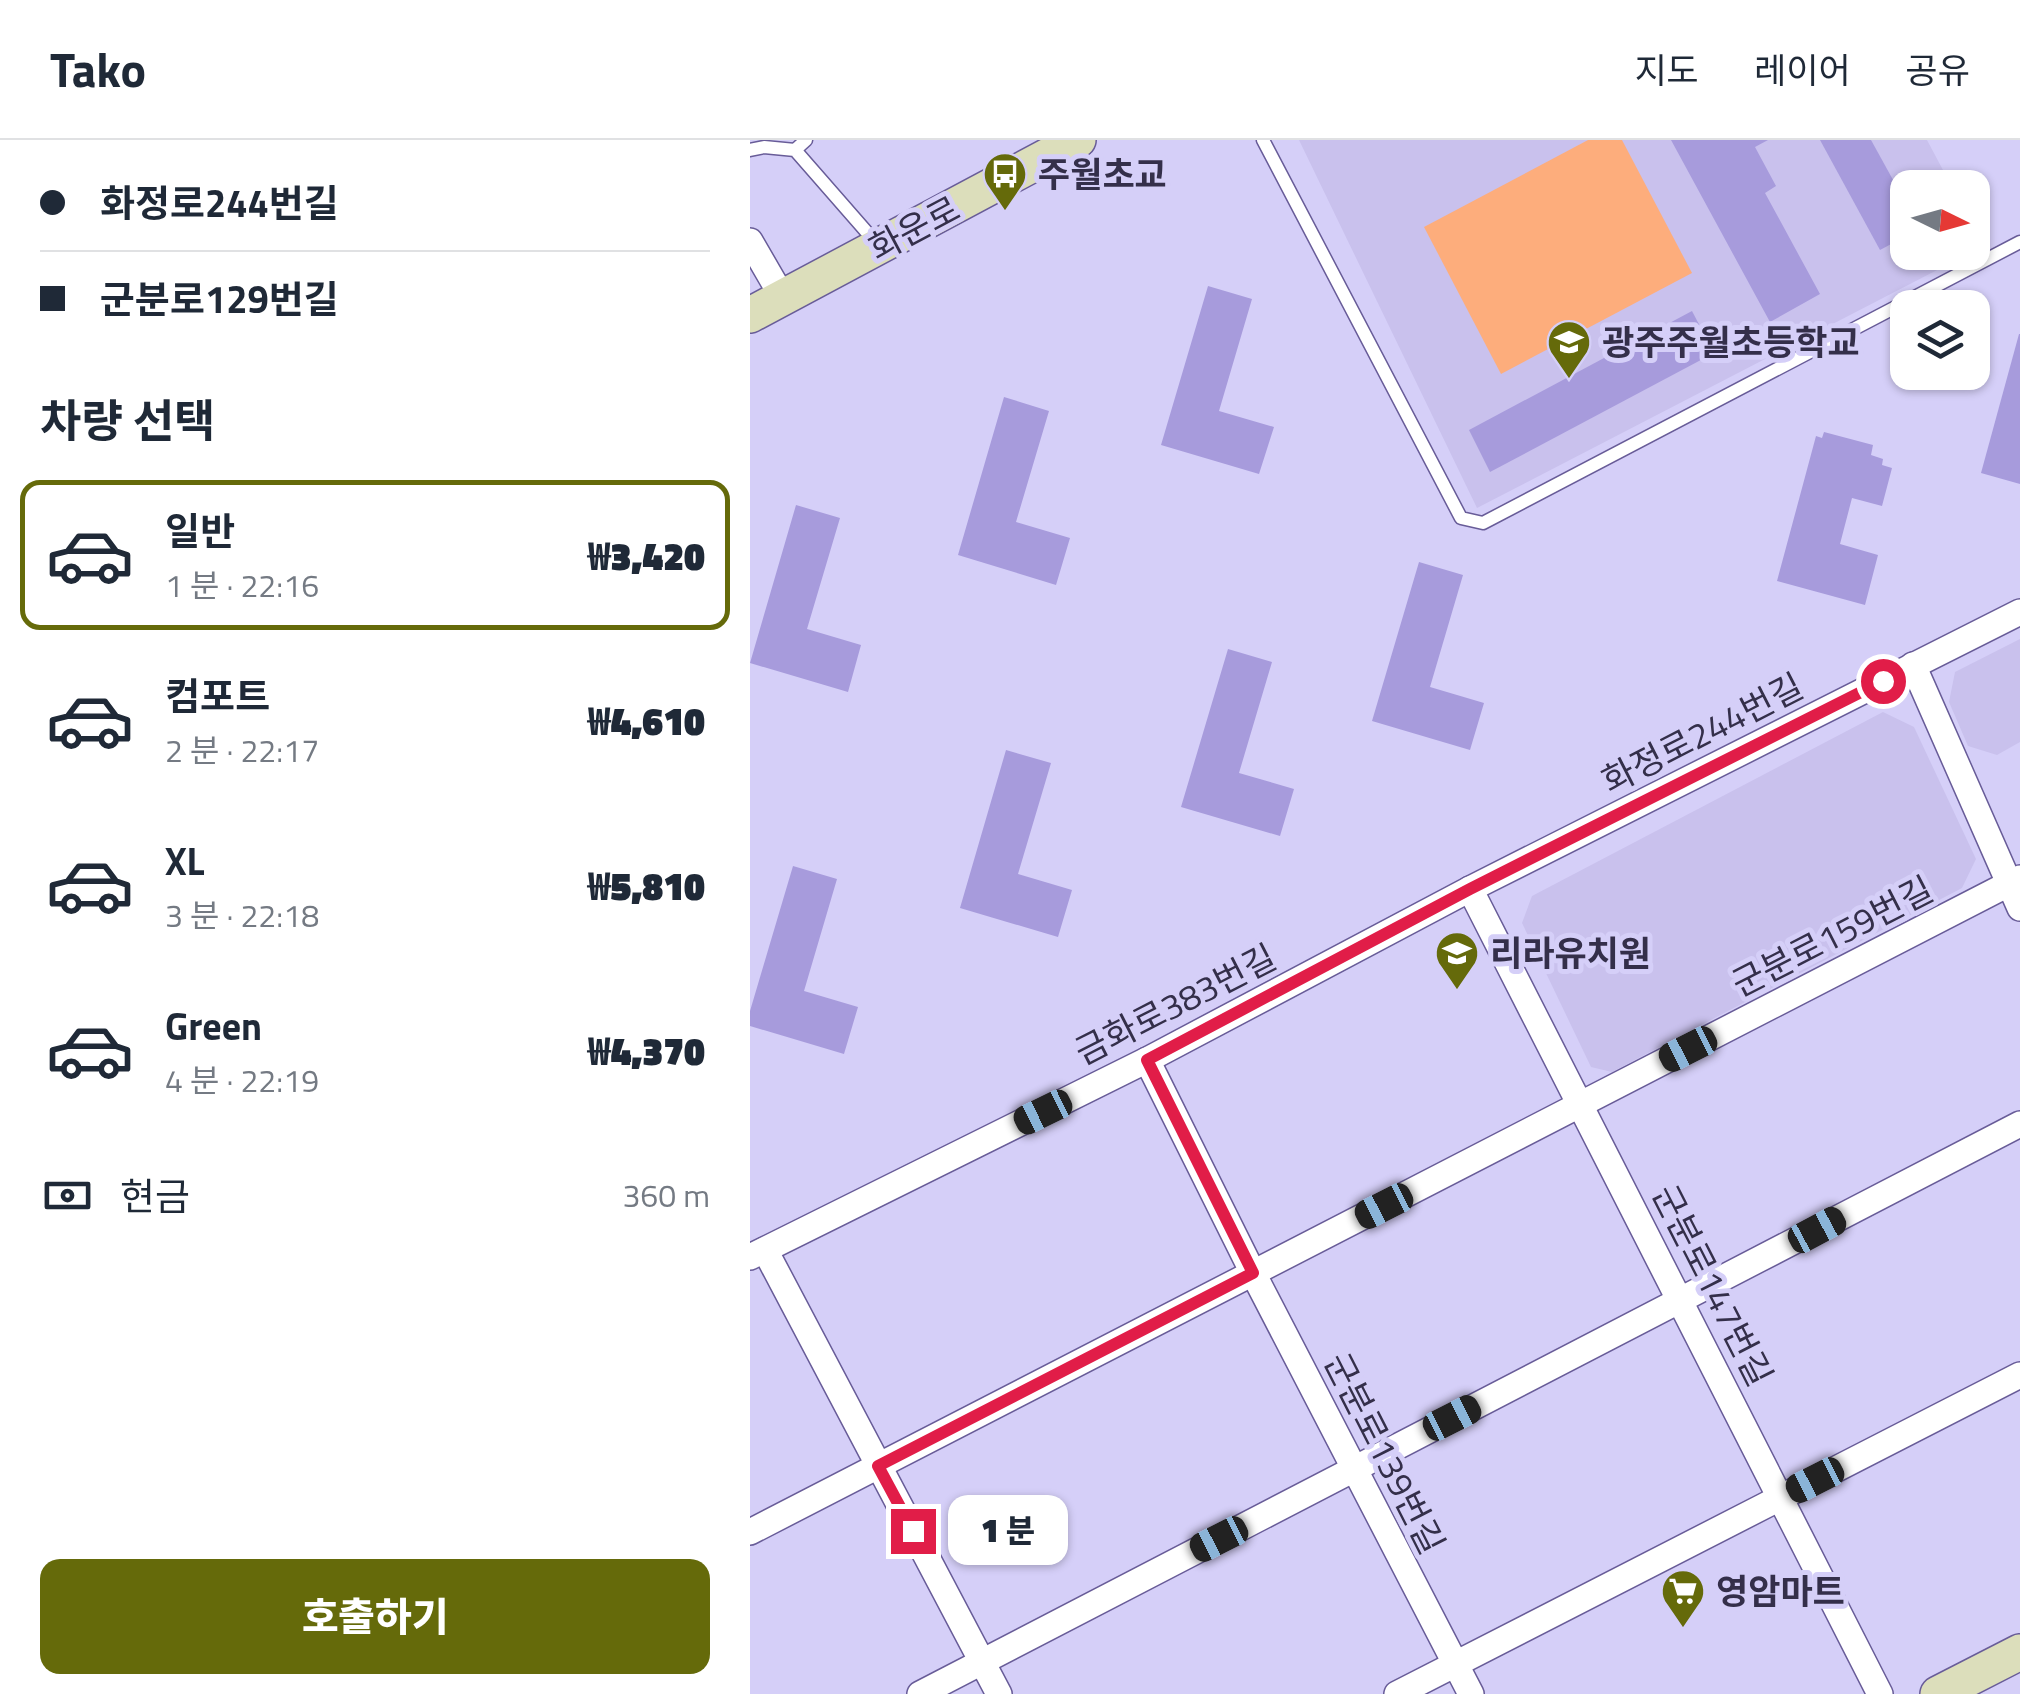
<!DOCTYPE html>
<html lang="ko">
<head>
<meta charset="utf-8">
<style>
  body { margin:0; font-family:"Titillium Web","Noto Sans KR",sans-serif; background:#f6f6f7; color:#1f2937; height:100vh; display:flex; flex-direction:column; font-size:38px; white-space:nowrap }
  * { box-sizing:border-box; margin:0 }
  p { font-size:32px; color:#747a83 }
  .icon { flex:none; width:55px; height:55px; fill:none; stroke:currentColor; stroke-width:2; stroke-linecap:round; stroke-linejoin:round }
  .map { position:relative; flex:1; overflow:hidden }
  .details { display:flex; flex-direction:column; background:#fff; width:750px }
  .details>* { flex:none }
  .hud { display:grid; align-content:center; height:220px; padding:0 40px; background:#fff }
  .needle { width:65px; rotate:95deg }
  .tools { position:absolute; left:1140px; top:30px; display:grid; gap:20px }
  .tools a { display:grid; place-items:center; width:100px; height:100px; border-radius:20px; background:#fff; box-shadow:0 2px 8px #0004; font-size:50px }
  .end { position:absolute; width:45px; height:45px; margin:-22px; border:12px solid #e11d48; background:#fff; box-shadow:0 0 0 5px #fff }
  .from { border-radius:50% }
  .bubble { position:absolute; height:70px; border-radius:20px; background:#fff; box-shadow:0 2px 8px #0004; font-size:32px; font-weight:800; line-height:70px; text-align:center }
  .car { position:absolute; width:30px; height:60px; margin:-30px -15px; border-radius:12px; box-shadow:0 0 8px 2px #0007; background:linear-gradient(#222 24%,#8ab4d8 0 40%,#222 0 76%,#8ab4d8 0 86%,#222 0) }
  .hud b { display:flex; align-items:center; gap:35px; height:95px; font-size:38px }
  .hud b+b { border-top:2px solid #e0e1e3 }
  .hud i { width:25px; height:25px; background:#1f2937 }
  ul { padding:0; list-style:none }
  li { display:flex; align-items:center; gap:30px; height:150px; margin:0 20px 15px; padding:0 20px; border:5px solid transparent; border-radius:20px }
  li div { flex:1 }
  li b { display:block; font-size:38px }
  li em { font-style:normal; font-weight:800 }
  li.on { border-color:#656a0a }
  li>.icon { width:90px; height:90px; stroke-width:1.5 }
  h2 { padding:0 40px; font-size:45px; line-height:120px }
  .pay { display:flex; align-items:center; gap:25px; height:110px; padding:0 40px; font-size:38px }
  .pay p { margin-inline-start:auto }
  .cta { display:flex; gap:20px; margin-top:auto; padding:20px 40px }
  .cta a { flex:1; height:115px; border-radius:20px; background:#656a0a; color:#fff; font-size:40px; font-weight:800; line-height:115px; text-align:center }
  header { display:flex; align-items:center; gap:60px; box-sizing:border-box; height:140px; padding:0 50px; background:#fff; border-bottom:2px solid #e0e1e3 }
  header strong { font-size:48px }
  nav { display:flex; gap:55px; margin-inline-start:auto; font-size:35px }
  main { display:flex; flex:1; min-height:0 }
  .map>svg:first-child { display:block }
  .built { fill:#c9c1ed }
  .green { fill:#fdad7c }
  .building { fill:#a79bdc }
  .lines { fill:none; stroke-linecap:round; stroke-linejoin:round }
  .lane-casing { stroke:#685c98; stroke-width:15 }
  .street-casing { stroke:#685c98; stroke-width:28 }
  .secondary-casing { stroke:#685c98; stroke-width:38 }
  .lane { stroke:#fff; stroke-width:12 }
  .street { stroke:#fff; stroke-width:25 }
  .secondary { stroke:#dcdebb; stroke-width:35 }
  .route { stroke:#e11d48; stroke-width:12 }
  .labels { text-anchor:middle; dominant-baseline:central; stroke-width:10; stroke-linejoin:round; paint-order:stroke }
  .poi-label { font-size:35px; font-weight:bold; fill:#342f4a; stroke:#d5cff8; text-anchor:start }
  .street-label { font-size:35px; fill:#342f4a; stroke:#d5cff8 }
</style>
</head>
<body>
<header>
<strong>Tako</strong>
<nav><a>지도</a><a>레이어</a><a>공유</a></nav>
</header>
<main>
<section class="details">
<div class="hud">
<b><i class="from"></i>화정로244번길</b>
<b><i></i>군분로129번길</b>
</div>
<h2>차량 선택</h2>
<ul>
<li class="on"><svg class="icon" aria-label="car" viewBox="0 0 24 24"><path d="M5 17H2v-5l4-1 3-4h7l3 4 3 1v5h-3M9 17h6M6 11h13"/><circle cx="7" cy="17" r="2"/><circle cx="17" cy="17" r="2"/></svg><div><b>일반</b><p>1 분 · 22:16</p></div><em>₩3,420</em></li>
<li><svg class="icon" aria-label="car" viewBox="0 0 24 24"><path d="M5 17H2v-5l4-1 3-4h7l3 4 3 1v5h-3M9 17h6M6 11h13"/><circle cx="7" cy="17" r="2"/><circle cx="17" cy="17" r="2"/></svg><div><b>컴포트</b><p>2 분 · 22:17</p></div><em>₩4,610</em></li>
<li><svg class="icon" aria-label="car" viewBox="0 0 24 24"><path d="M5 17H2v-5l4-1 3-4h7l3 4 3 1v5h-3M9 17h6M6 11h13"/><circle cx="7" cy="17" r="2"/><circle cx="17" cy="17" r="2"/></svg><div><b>XL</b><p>3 분 · 22:18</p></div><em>₩5,810</em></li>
<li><svg class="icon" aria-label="car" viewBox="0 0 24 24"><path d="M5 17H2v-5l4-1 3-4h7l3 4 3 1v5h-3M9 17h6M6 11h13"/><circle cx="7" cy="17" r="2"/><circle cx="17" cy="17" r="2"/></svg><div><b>Green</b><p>4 분 · 22:19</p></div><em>₩4,370</em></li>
</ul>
<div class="pay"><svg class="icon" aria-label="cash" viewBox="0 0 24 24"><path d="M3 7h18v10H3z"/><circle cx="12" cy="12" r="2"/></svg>현금<p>360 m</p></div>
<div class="cta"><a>호출하기</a></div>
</section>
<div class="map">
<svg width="1270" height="1554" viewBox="0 0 1270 1554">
  <rect width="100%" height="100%" fill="#d5cff8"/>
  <g class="built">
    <polygon points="549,0 1177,0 1202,47 1158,48 1158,112 1220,113 727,368"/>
    <polygon points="1270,499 1270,602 1247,615 1218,606 1199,562 1205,532"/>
    <polygon points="1133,572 1164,587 1226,719 1212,748 862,932 841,927 772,783 782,756"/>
  </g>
  <polygon class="green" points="838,0 872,0 942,133 751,234 674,87"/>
  <g class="building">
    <polygon points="921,0 1018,0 1005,7 1026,46 1015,53 1070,154 1020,182"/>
    <polygon points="1070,0 1121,0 1158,67 1158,95 1130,110"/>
    <polygon points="458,146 502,159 469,271 524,287 509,334 411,305"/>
    <polygon points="942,171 964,213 740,332 719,290"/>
    <polygon points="1269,194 1270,194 1270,344 1231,333"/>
    <polygon points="254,257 299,271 266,382 320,398 306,445 208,415"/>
    <polygon points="1074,292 1123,305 1121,315 1133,319 1132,325 1142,328 1132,366 1102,358 1090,404 1128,415 1115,465 1027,441 1066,296 1072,298"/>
    <polygon points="46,365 90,378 57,489 111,505 98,552 0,523"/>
    <polygon points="669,422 713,435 680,547 734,563 720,610 622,581"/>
    <polygon points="478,509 522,522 489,633 544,649 530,696 431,667"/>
    <polygon points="256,610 301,623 268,734 322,750 308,797 210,768"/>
    <polygon points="43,726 87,739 54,851 108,867 94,914 0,886 0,871"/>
  </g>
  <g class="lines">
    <g class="lane-casing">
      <g id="lane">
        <polyline points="513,0 711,378 733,383 1270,102"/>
        <polyline points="0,10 14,7 45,10 128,105"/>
        <polyline points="45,10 56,0"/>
      </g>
    </g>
    <g class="street-casing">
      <g id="street">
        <polyline points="0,101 33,158"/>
        <polyline points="1163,525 1270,768"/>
        <polyline points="720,749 1130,1554"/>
        <polyline points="397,920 503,1133 721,1554"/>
        <polyline points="15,1110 249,1554"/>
        <polyline points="0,1117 397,920 720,749 1270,472"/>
        <polyline points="0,1392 1270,738"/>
        <polyline points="170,1554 1270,984"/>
        <polyline points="647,1554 1270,1235"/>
      </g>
    </g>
    <g class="secondary-casing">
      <g id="secondary">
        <polyline points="0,175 328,0"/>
        <polyline points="1188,1554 1270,1512"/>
      </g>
    </g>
    <use href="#lane" class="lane"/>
    <use href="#street" class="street"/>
    <use href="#secondary" class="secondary"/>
  </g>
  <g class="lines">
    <polyline class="route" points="163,1391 128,1326 503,1133 397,920 720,749 1133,541"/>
  </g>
  <defs>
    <g id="bus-pin" transform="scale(2.25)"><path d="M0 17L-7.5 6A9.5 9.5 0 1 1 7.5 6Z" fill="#656a0a" stroke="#d5cff8"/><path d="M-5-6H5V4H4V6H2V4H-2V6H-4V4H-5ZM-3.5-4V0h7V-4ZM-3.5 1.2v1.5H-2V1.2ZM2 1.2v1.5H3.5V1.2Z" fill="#fff"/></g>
    <g id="school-pin" transform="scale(2.25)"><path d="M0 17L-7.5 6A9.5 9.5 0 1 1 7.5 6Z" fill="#656a0a" stroke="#d5cff8"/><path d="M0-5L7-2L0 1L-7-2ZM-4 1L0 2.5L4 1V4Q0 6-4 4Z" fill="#fff"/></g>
    <g id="supermarket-pin" transform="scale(2.25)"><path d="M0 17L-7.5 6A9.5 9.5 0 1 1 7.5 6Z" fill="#656a0a" stroke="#d5cff8"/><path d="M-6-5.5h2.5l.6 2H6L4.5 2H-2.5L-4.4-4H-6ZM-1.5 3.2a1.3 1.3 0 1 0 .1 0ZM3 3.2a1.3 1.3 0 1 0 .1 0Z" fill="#fff"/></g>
  </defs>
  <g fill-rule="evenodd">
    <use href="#bus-pin" x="255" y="34"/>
    <use href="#school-pin" x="819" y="202"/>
    <use href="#school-pin" x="707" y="813"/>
    <use href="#supermarket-pin" x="933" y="1451"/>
  </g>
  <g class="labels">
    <g class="poi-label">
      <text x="288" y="34">주월초교</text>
      <text x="852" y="202">광주주월초등학교</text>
      <text x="740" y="813">리라유치원</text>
      <text x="966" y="1451">영암마트</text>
    </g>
    <g class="street-label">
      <text transform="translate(164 88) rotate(-28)">화운로</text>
      <text transform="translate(952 593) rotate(-27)">화정로244번길</text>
      <text transform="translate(1082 796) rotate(-27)">군분로159번길</text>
      <text transform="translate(425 864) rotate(-27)">금화로383번길</text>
      <text transform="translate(963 1145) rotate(63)">군분로147번길</text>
      <text transform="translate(635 1313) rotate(63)">군분로139번길</text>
    </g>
  </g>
</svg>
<div class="tools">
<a><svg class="needle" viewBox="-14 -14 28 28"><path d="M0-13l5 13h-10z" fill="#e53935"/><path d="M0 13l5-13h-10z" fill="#747a83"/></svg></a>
<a><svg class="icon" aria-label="layers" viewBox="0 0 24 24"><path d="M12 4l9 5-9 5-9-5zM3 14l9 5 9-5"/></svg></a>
</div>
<i class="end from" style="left:1133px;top:541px"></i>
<i class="end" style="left:163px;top:1391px"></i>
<div class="bubble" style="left:198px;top:1355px;width:120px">1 분</div>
<i class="car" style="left:938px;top:909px;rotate:243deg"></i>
<i class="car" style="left:293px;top:972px;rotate:244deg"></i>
<i class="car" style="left:634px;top:1066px;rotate:243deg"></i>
<i class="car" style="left:1067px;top:1090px;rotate:62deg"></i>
<i class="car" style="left:702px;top:1278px;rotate:63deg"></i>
<i class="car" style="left:1065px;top:1340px;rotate:243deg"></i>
<i class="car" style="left:469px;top:1399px;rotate:243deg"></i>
</div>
</main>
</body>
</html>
